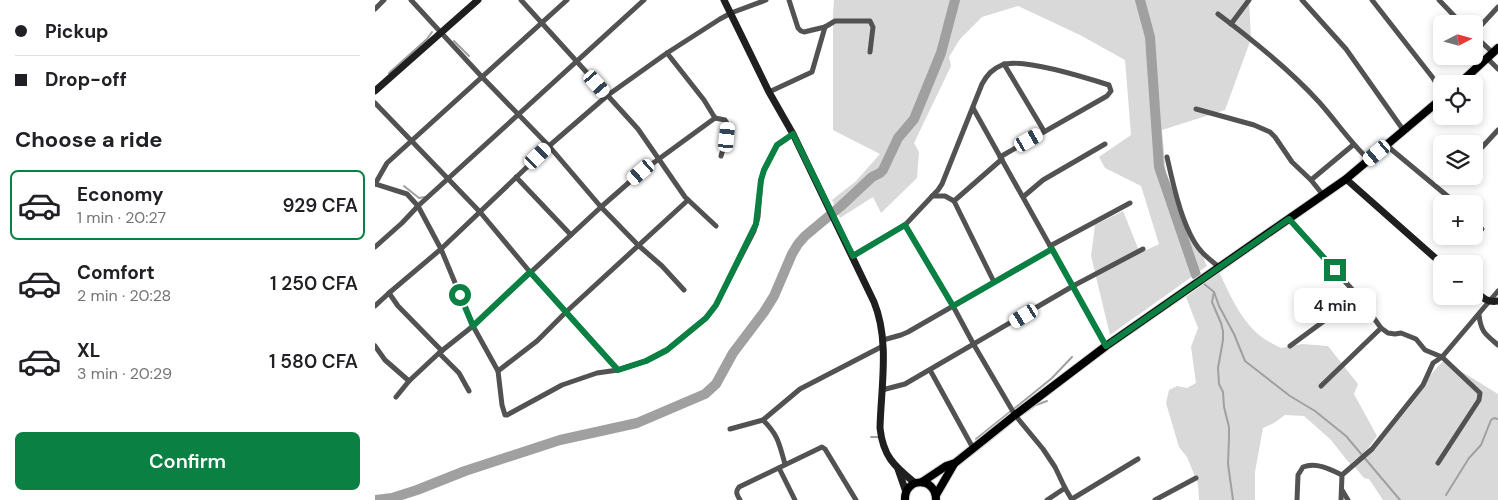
<!DOCTYPE html>
<html lang="en">
<head>
<meta charset="utf-8">
<style>
  body { margin:0; font-family:"DM Sans",sans-serif; background:#f6f6f6; color:#202124; height:100vh; display:flex; flex-direction:column; font-size:19px; white-space:nowrap }
  * { box-sizing:border-box; margin:0 }
  p { font-size:16px; color:#757577 }
  .icon { flex:none; width:28px; height:28px; fill:none; stroke:currentColor; stroke-width:2; stroke-linecap:round; stroke-linejoin:round }
  .map { position:relative; flex:1; overflow:hidden }
  .side { display:flex; flex-direction:column; background:#fff; width:375px }
  .side>* { flex:none }
  .guide { display:grid; align-content:center; height:110px; padding:0 15px; background:#fff }
  .needle { width:32px; rotate:84deg }
  .tools { position:absolute; left:1058px; top:15px; display:grid; gap:10px }
  .tools a { display:grid; place-items:center; width:50px; height:50px; border-radius:8px; background:#fff; box-shadow:0 2px 8px #0003; font-size:25px }
  .end { position:absolute; width:22px; height:22px; margin:-11px; border:6px solid #0b8043; background:#fff; box-shadow:0 0 0 2px #fff }
  .from { border-radius:50% }
  .bubble { position:absolute; height:35px; border-radius:8px; background:#fff; box-shadow:0 2px 8px #0003; font-size:16px; font-weight:600; line-height:35px; text-align:center }
  .car { position:absolute; width:15px; height:30px; margin:-15px -8px; border-radius:6px; box-shadow:0 0 4px 1px #0007; background:linear-gradient(#fff 24%,#345 0 40%,#fff 0 76%,#345 0 86%,#fff 0) }
  .guide b { display:flex; align-items:center; gap:18px; height:48px; font-size:19px }
  .guide b+b { border-top:1px solid #e0e0e0 }
  .guide i { width:12px; height:12px; background:#202124 }
  ul { padding:0; list-style:none }
  li { display:flex; align-items:center; gap:15px; height:70px; margin:0 10px 8px; padding:0 5px; border:2px solid transparent; border-radius:8px }
  li div { flex:1 }
  li b { display:block; font-size:19px }
  li em { font-style:normal; font-weight:600 }
  li.active { border-color:#0b8043 }
  li>.icon { width:45px; height:45px; stroke-width:1.5 }
  h2 { padding:0 15px; font-size:22px; line-height:60px }
  .cta { display:flex; gap:10px; margin-top:auto; padding:10px 15px }
  .cta a { flex:1; height:58px; border-radius:8px; background:#0b8043; color:#fff; font-size:20px; font-weight:600; line-height:58px; text-align:center }
  main { display:flex; flex:1; min-height:0 }
  .map>svg:first-child { display:block }
  .green { fill:#d9d9d9 }
  .lines { fill:none; stroke-linecap:round; stroke-linejoin:round }
  .stream { stroke:#a0a0a0; stroke-width:2 }
  .river { stroke:#a0a0a0; stroke-width:10 }
  .primary-casing { stroke:#dbdbdb; stroke-width:10 }
  .street { stroke:#525252; stroke-width:5 }
  .secondary { stroke:#1f1f1f; stroke-width:7 }
  .primary { stroke:#000; stroke-width:8 }
  .route { stroke:#0b8043; stroke-width:6 }
</style>
</head>
<body>
<main>
<section class="side">
<div class="guide">
<b><i class="from"></i>Pickup</b>
<b><i></i>Drop-off</b>
</div>
<h2>Choose a ride</h2>
<ul>
<li class="active"><svg class="icon" aria-label="car" viewBox="0 0 24 24"><path d="M5 17H2v-5l4-1 3-4h7l3 4 3 1v5h-3M9 17h6M6 11h13"/><circle cx="7" cy="17" r="2"/><circle cx="17" cy="17" r="2"/></svg><div><b>Economy</b><p>1 min · 20:27</p></div><em>929 CFA</em></li>
<li><svg class="icon" aria-label="car" viewBox="0 0 24 24"><path d="M5 17H2v-5l4-1 3-4h7l3 4 3 1v5h-3M9 17h6M6 11h13"/><circle cx="7" cy="17" r="2"/><circle cx="17" cy="17" r="2"/></svg><div><b>Comfort</b><p>2 min · 20:28</p></div><em>1 250 CFA</em></li>
<li><svg class="icon" aria-label="car" viewBox="0 0 24 24"><path d="M5 17H2v-5l4-1 3-4h7l3 4 3 1v5h-3M9 17h6M6 11h13"/><circle cx="7" cy="17" r="2"/><circle cx="17" cy="17" r="2"/></svg><div><b>XL</b><p>3 min · 20:29</p></div><em>1 580 CFA</em></li>
</ul>
<div class="cta"><a>Confirm</a></div>
</section>
<div class="map">
<svg width="1123" height="500" viewBox="0 0 1123 500">
  <rect width="100%" height="100%" fill="#fff"/>
  <g class="green">
    <polygon points="459,0 874,0 876,39 850,110 787,130 791,173 832,266 735,335 716,256 720,225 748,211 765,253 784,244 766,186 730,168 724,157 756,135 750,60 705,35 643,6 607,17 585,39 574,57 576,66 539,143 544,152 542,178 506,213 498,197 465,218 457,200 481,181 505,154 458,130 458,13"/>
    <path d="M844,272C855,295 867,323 888,338C894,342 900,345 906,348L927,344L953,346L983,384L979,394L1002,436L991,451L975,464L956,440L929,416L910,415L899,423L888,428L880,472V500H824L823,484L812,457L804,447L791,403L794,390L802,386L812,388L821,383L816,347L823,328L811,297Z"/>
    <path d="M1071,358L1081,368L1123,394V500H1008L994,479L989,478L979,466C1014,433 1038,392 1071,358Z"/>
  </g>
  <g class="lines">
    <g class="stream">
      <polyline points="79,41 94,56"/>
      <polyline points="14,73 52,39 57,32"/>
      <polyline points="29,186 44,198 50,197"/>
      <polyline points="821,275 825,279"/>
      <polyline points="828,283 839,292 844,306 859,334 870,361 915,396 940,411 971,436 1025,500"/>
      <polyline points="839,292 837,302 846,323 848,331 848,340 843,368 844,384 848,392 849,407 854,427 854,438 853,464 858,500"/>
      <polyline points="640,408 677,378 697,357"/>
      <polyline points="645,416 661,405 672,401"/>
      <polyline points="496,437 504,437"/>
      <polyline points="601,439 636,411"/>
      <polyline points="595,456 635,424"/>
      <polyline points="1071,495 1094,458 1106,445 1116,420 1119,418 1123,419"/>
    </g>
    <g class="river">
      <polyline points="765,0 775,37 784,167 821,275"/>
      <polyline points="0,500 17,498 42,490 90,471 185,440 262,423 330,394 341,384 358,353 389,312 399,296 417,254 423,244 430,236 466,206 497,177 505,173 508,170 523,138 539,119 566,53 580,0"/>
    </g>
    <g class="primary-casing">
      <g id="primary">
        <polyline points="1084,84 1123,48"/>
        <polyline points="547,482 571,466 580,463 640,415 731,346 971,179 1066,99"/>
        <polyline points="561,495 579,464"/>
        <path d="M530,500C529,477 561,476 561,500"/>
      </g>
    </g>
    <g class="street">
      <polyline points="36,0 107,77 174,146 226,207 263,245 287,266 309,290"/>
      <polyline points="146,0 263,129 310,197 341,226"/>
      <polyline points="414,0 423,28 426,31 429,32 450,27"/>
      <polyline points="927,0 971,49 1029,131"/>
      <polyline points="997,0 1058,78 1066,92"/>
      <polyline points="1064,0 1087,24"/>
      <polyline points="0,9 9,0"/>
      <path d="M843,14C879,41 914,69 944,102C961,121 975,142 994,160"/>
      <polyline points="856,24 874,0"/>
      <polyline points="1099,33 1123,7"/>
      <polyline points="1099,35 1118,53"/>
      <polyline points="292,53 329,100 340,118"/>
      <polyline points="1113,59 1123,69"/>
      <polyline points="629,64 669,131"/>
      <polyline points="394,92 437,72 450,27 460,21 495,21 498,27 495,52"/>
      <polyline points="0,103 105,212 155,272 243,370"/>
      <polyline points="598,108 731,346"/>
      <polyline points="821,109 879,125 895,132 900,137 917,162 936,180 948,195"/>
      <path d="M340,118L350,120C357,129 349,145 346,156"/>
      <polyline points="1011,145 1082,204"/>
      <polyline points="1099,156 1123,130"/>
      <path d="M625,157L732,96L736,91L734,85C712,78 646,57 627,65C617,69 612,75 607,84L567,184L563,190L530,225L578,306L599,345L640,415L668,449L680,467L690,488"/>
      <path d="M792,157C798,184 808,231 826,251C831,257 838,262 844,267"/>
      <polyline points="141,177 196,235"/>
      <polyline points="936,180 978,145"/>
      <polyline points="0,184 12,163 192,0"/>
      <polyline points="0,184 32,194 43,206 66,249 98,326 123,371"/>
      <polyline points="557,196 570,196 579,201 619,282"/>
      <polyline points="648,197 668,180 730,144"/>
      <polyline points="313,200 191,312 162,341 123,371 127,405 130,415 132,415 187,385 222,373 243,370 271,361 292,350 331,318 341,305 379,231 383,217 386,180 389,170 402,145 418,134"/>
      <polyline points="579,201 627,159"/>
      <polyline points="914,219 983,296 1006,328 1013,333 1020,334 1026,333 1041,339 1050,350 1067,357 1105,393 1104,400 1063,463"/>
      <polyline points="1099,221 1107,229"/>
      <polyline points="675,246 755,203"/>
      <polyline points="0,247 27,223 43,206 269,0"/>
      <polyline points="477,256 530,225"/>
      <polyline points="0,306 14,293"/>
      <path d="M1104,315C1106,332 1110,334 1123,345"/>
      <polyline points="508,340 526,335 533,332 677,249"/>
      <polyline points="0,346 10,360 34,381"/>
      <polyline points="915,346 983,296"/>
      <polyline points="67,351 23,306 14,293 66,249 174,146 233,95 292,53 345,19 356,13 391,0"/>
      <polyline points="64,353 84,373 94,391"/>
      <polyline points="555,370 598,448"/>
      <polyline points="946,386 1006,328"/>
      <polyline points="507,390 530,384 698,286 768,249"/>
      <polyline points="21,397 34,381 64,353 98,326 226,207 266,172 340,118"/>
      <path d="M388,420C404,436 404,444 410,464"/>
      <polyline points="355,429 388,420 425,389 508,346"/>
      <polyline points="404,468 420,500"/>
      <polyline points="967,490 973,500"/>
      <polyline points="697,499 763,459"/>
      <path d="M365,500C362,495 360,492 364,487L447,447L450,449L481,500"/>
      <polyline points="672,500 690,488 697,500"/>
      <polyline points="780,500 821,478"/>
      <path d="M922,500L923,475L928,467C941,462 955,469 967,475"/>
      <polyline points="966,500 967,475 997,449 1048,385 1058,363 1067,357 1123,291"/>
    </g>
    <g class="secondary">
      <path d="M349,0L394,92L418,134L499,302C515,341 506,387 505,428C508,456 519,466 540,483"/>
      <polyline points="0,91 103,0"/>
      <polyline points="971,179 1067,264"/>
      <path d="M1099,290C1107,297 1112,303 1123,301"/>
      <polyline points="523,469 531,492"/>
    </g>
    <use href="#primary" class="primary"/>
  </g>
  <g class="lines">
    <polyline class="route" points="85,295 98,326 155,272 243,370 271,361 292,350 331,318 341,305 381,224 386,180 389,170 402,145 418,134 478,256 530,225 578,306 677,249 731,346 914,219 960,270"/>
  </g>
</svg>
<div class="tools">
<a><svg class="needle" viewBox="-14 -14 28 28"><path d="M0-13l5 13h-10z" fill="#e53935"/><path d="M0 13l5-13h-10z" fill="#757577"/></svg></a>
<a><svg class="icon" aria-label="locate" viewBox="0 0 24 24"><circle cx="12" cy="12" r="6"/><path d="M12 2v4M12 18v4M2 12h4M18 12h4"/></svg></a>
<a><svg class="icon" aria-label="layers" viewBox="0 0 24 24"><path d="M12 4l9 5-9 5-9-5zM3 14l9 5 9-5"/></svg></a>
<a>+</a>
<a>−</a>
</div>
<i class="end from" style="left:85px;top:295px"></i>
<i class="end" style="left:960px;top:270px"></i>
<div class="bubble" style="left:919px;top:288px;width:82px">4 min</div>
<i class="car" style="left:222px;top:84px;rotate:139deg"></i>
<i class="car" style="left:352px;top:137px;rotate:6deg"></i>
<i class="car" style="left:654px;top:140px;rotate:60deg"></i>
<i class="car" style="left:1002px;top:153px;rotate:230deg"></i>
<i class="car" style="left:163px;top:156px;rotate:46deg"></i>
<i class="car" style="left:266px;top:172px;rotate:229deg"></i>
<i class="car" style="left:649px;top:316px;rotate:239deg"></i>
</div>
</main>
</body>
</html>
